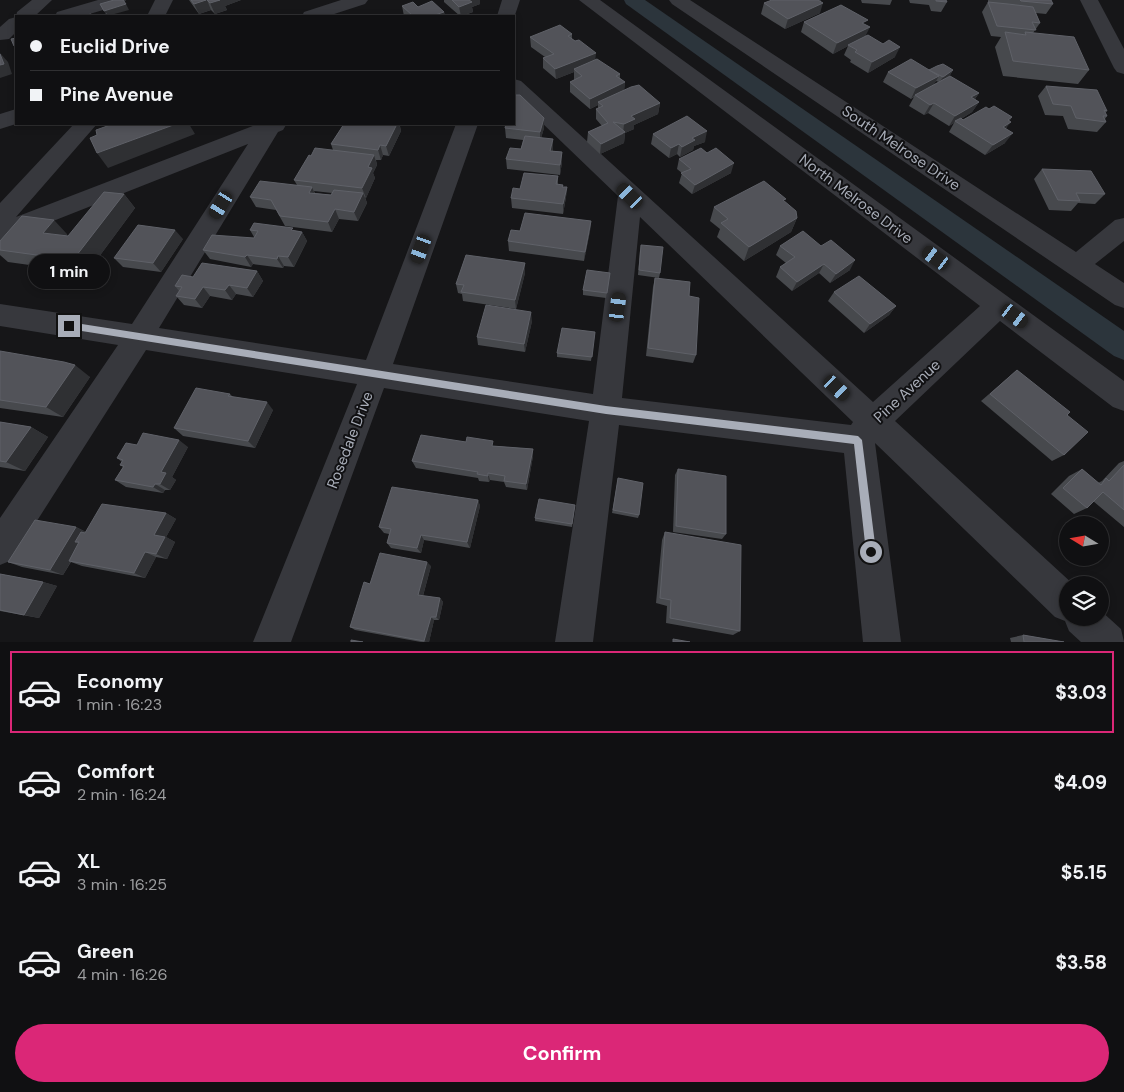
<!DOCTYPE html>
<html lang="en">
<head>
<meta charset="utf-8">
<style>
  body { margin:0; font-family:"DM Sans",sans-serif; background:#19191b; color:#f1f3f6; height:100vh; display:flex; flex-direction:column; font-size:19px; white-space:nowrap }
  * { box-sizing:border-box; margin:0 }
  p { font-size:16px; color:#9c9d9f }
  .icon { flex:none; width:28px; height:28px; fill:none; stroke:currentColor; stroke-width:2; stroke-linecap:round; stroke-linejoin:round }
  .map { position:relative; height:642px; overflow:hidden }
  .details { display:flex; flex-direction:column; background:#101012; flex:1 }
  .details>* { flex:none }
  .guide { position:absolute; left:15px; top:15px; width:500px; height:110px; border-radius:0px; box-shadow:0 2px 8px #0003,0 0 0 1px #303032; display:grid; align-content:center; height:110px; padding:0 15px; background:#101012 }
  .needle { width:32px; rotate:281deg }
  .tools { position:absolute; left:1059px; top:516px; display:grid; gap:10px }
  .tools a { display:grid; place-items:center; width:50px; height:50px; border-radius:50%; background:#101012; box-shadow:0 2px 8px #0003,0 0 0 1px #303032; font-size:25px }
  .end { position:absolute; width:22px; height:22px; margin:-11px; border:6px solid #a8adb8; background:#111; box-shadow:0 0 0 2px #111 }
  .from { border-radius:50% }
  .bubble { position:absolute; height:35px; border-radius:18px; background:#101012; box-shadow:0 2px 8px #0003,0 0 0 1px #303032; font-size:16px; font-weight:700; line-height:35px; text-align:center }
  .car { position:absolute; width:15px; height:30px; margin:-15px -8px; border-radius:6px; box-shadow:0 0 4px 1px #0007; background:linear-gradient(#222 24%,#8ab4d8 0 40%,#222 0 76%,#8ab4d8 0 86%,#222 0) }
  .guide b { display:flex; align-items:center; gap:18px; height:48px; font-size:19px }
  .guide b+b { border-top:1px solid #303032 }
  .guide i { width:12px; height:12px; background:#f1f3f6 }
  ul { padding:9px 0 0; list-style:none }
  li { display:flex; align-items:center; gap:15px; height:82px; margin:0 10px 8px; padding:0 5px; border:2px solid transparent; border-radius:0px }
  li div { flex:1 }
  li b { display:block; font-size:19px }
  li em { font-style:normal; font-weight:700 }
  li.on { border-color:#db2777 }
  li>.icon { width:45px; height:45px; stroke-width:1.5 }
  .cta { display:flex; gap:10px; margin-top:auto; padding:10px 15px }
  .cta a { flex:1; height:58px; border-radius:30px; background:#db2777; color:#fff; font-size:20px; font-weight:700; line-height:58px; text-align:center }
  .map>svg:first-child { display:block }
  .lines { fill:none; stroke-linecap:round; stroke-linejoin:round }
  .canal { fill:#2c353c; fill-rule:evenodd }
  .minor { fill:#37383d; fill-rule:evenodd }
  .wall { fill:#47494d; fill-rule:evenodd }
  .shaded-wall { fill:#2f3033 }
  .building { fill:#525359; stroke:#5f6168 }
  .route { fill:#a8adb8 }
  .labels { text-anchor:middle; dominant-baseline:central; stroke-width:4; stroke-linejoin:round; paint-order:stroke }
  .street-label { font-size:15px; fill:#a8adb8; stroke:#111113 }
</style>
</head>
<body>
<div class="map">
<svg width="1124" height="642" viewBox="0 0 1124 642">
  <rect width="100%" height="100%" fill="#161618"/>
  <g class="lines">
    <polygon class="canal" points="624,0 645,0 1124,331 1124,360 1114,356 626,4"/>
    <g class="minor">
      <polygon points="32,0 52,0 35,16 16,16 16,32 9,39 0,40 0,27 9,19 16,17 17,12"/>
      <polygon points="98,0 126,0 123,4 83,16 55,16 57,12"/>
      <polygon points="155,0 173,0 165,16 147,16"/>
      <polygon points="341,0 368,0 365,4 328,16 302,16 304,12"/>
      <polygon points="502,0 520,0 514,18 514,16 497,16"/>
      <path d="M579,0H600L1124,381V411L1113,407L1000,321L895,421L1074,585H1068V618H1100V610L1121,629L1124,642H1081L1069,631L1065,621L1055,617L875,443L901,642H863L844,453L619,425L593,642H555L589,421L384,388L291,642H253L357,384L146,350L12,560L0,565V518L118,345L0,326V304L132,324L248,144L0,242V203L74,124H97L16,217L258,124L286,125L283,130L278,132L159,328L366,360L456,124H478L393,364L593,394L618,196L514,96V79L521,81L873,402L980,306ZM640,217L853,422L851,425L622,398Z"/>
      <polygon points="669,0 690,0 1076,252 1115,220 1124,218 1124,241 1095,264 1124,283 1124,308 1115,305 672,4"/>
      <polygon points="1080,0 1098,0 1124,49 1124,74 1117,72 1114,68"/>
      <polygon points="16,109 16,124 0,129 0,114"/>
    </g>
  </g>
  <g class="wall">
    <polygon points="189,0 241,0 225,6 227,10 215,14 211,10 199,14"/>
    <polygon points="444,0 480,0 480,4 472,7 473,12 462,16 460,16 444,2"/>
    <polygon points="821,0 820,13 785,29 761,14 764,3"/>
    <polygon points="861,0 892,0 890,5 862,3"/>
    <polygon points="909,0 946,0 947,2 941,12 931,11 929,5 910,3"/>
    <polygon points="988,0 1051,0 1053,4 1046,14 1036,13 1040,23 1033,33 1089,70 1078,84 1003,76 995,47 1001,37 991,36 982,12 988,2"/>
    <polygon points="402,6 418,7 444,12 445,16 404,16"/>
    <polygon points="804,22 866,25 866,36 895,57 868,73 850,62 851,60 844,55 848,46 833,54 801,32"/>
    <polygon points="572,34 572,39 595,60 620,74 620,78 625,82 624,90 660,103 658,114 634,125 634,129 625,133 624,143 600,154 587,142 588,132 602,126 596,119 596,109 598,109 598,105 590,109 570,92 570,82 574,80 574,72 556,79 543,68 543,58 545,57 531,47 530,37"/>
    <path d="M953,70L950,75L944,79L979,93L975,99L979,102L972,112L961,119L963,120L989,109L1012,117L1009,121L1006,129L1005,143L985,155L949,132L954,123L949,126L928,113L924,115L909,106L914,97L911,99L883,82L888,72ZM936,81L939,82L933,85Z"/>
    <polygon points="1046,86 1107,111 1105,113 1107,116 1105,119 1106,122 1097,132 1068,129 1063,116 1045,115 1038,96"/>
    <polygon points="544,118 544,128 541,138 553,150 553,151 562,152 562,162 560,175 507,169 506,159 521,149 523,140 506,138 505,128"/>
    <path d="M344,124H404L403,126H400L401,131L389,156L383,155L381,160H376L377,165L373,173L375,178L366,198L365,197L367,203L358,221L339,219L332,232L285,226L276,210L256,207L250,197L297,185L294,180L311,156L333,150L331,144ZM314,191L332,193L331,195L315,193Z"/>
    <polygon points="653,134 705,142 694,146 693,150 680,157 677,154 669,158 651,144"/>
    <polygon points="679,159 731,173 692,194 679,183 682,173 677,169"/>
    <polygon points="1042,169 1105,194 1095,204 1078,203 1071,211 1049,210 1034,179"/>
    <polygon points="558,176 558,185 563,185 563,187 567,187 566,197 563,214 512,208 511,198 520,189"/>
    <polygon points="124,194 135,208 87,273 8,262 0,255 0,241 67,234 66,236 68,236"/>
    <polygon points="785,202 797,218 791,232 744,261 717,237 720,229 710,221 714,207"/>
    <polygon points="591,221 590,231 584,261 509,251 508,241"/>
    <polygon points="250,230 294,231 302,232 307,241 294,267 284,266 283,268 253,264 251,267 210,259 203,250 254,238 254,237"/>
    <polygon points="183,239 161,272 123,267 114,258"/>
    <polygon points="780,246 850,270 830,283 819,273 792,291 776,277 780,267 786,263 776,255"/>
    <polygon points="640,250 660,273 659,278 638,275"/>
    <polygon points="525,263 525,273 516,309 463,301 462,294 458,293 456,284"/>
    <polygon points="257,271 263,281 253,297 236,294 232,300 210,296 202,308 184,305 176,296 179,291 175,286 193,277"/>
    <polygon points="610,273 606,298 583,295 583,290"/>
    <polygon points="655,278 696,355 693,363 646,356 653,287"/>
    <polygon points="834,292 896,306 889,315 864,333 828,301"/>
    <polygon points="532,321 525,352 478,345 477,337"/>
    <polygon points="595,332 591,361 557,357 557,353"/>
    <polygon points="0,351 90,377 63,417 0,408"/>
    <polygon points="1017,370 1067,415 1064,455 1052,461 981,401"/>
    <polygon points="230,394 233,397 273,410 255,448 183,436 174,428"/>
    <polygon points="0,422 31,427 48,437 25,471 0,467"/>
    <polygon points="137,445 188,447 172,477 176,480 170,490 165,490 163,493 126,487 115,480 123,467 120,465 122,462 117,458"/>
    <polygon points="495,446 533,449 533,456 527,490 506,487 504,482 490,480 489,482 479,481 478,478 416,468 412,461"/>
    <polygon points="1124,461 1124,527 1093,501 1087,508 1074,514 1051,494 1069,476 1082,469 1098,483 1102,481 1119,463"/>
    <polygon points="678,469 726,534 722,539 673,532 675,475"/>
    <polygon points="618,478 639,515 638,518 612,513"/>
    <polygon points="478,500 480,506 470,548 424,540 421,553 391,548 387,543 389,534 384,533 379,527"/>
    <polygon points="575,505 572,527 535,521 535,518"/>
    <polygon points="166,513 176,519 166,537 175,542 167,559 156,557 145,578 82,566 71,562 63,575 22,567 8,562 76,527 86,532"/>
    <polygon points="665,532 740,631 733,635 666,623 667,606 656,603 662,540"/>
    <polygon points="431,566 423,596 440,598 443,602 439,620 434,620 429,642 421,642 355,630 350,627 370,584"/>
    <polygon points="0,574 43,582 57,586 39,618 0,611"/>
    <polygon points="1023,635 1064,642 1011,642 1010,638"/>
  </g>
  <g class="shaded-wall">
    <polygon points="207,0 211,10 199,14 194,4"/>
    <polygon points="220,0 241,0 225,6 227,10 215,14 210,3"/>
    <polygon points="467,0 480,0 480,4 472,7 473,12 461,16 459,7"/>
    <polygon points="816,0 821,0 819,5 823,3 820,13 785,29 788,19"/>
    <polygon points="126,4 129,10 107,16 104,11"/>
    <polygon points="444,12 445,16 432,16"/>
    <polygon points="870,27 865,37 833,54 837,43"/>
    <polygon points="900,47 895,57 868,73 872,62"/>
    <polygon points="0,53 8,62 12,74 0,78"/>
    <polygon points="596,53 595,63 574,69 574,72 556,79 555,69"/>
    <polygon points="953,70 950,75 939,83 943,77"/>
    <polygon points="939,76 933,86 915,95 911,99 916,88"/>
    <polygon points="625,82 624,93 598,102 598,105 590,109 590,99"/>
    <polygon points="979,93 972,103 971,97"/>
    <polygon points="979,102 972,112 956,122 955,121 954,123 949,126 955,116"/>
    <polygon points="660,103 658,114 634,125 634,129 625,133 624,143 600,154 601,144 623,134 624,124 631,116"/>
    <polygon points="934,103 928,113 924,115 930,105"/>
    <polygon points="1012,117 1007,125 1011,122 1003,132 996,137 1008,120"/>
    <polygon points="544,118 544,128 540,142 540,132"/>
    <polygon points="176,124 189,124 195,134 108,168 97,153"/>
    <polygon points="397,124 399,124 401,131 389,156 386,146"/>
    <polygon points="707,131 705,142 694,146 693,150 680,157 682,147 692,138"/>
    <polygon points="1013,133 1005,143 985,155 993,145"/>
    <polygon points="553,139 553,150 550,161 550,151"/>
    <polygon points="679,144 677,154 669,158 671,148"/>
    <polygon points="380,145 383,155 381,160 378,150"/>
    <polygon points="562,152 562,162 560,175 560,165"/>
    <polygon points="374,155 377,165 373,173 375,178 366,198 362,188 368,167"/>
    <polygon points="734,163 731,173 692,194 695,185"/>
    <polygon points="312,187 316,197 309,193"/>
    <polygon points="567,187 566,197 563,214 563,204"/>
    <polygon points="363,193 367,203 358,221 354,212"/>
    <polygon points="124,194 135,208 87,273 73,260"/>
    <polygon points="335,209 339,219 332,232 328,222"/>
    <polygon points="797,218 791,232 744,261 749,247"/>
    <polygon points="54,220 67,234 57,247 43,233"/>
    <polygon points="591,221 590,231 584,261 585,252"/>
    <polygon points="175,230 183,239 161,272 153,263"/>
    <polygon points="302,232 307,241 294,267 288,257"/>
    <polygon points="247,255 253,264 251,267 245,257"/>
    <polygon points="278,256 284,266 283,268 277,259"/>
    <polygon points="855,260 850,270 830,283 836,274"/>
    <polygon points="525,263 525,273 516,309 515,300"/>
    <polygon points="824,264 819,273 792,291 797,282"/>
    <polygon points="257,271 263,281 253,297 247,288"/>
    <polygon points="229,285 236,294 232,300 225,290"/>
    <polygon points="203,287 210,296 202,308 195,299"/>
    <polygon points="896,306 889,315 864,333 870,324"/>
    <polygon points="531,312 532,321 525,352 524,344"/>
    <polygon points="75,365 90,377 63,417 46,407"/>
    <polygon points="267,402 273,410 255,448 248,441"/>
    <polygon points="31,427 48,437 25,471 6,462"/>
    <polygon points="179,440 188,447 172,477 176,480 170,490 160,484 161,472"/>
    <polygon points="533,449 533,456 527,490 526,484"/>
    <polygon points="488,473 490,480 489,482 488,476"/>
    <polygon points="155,484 165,490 163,493 153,487"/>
    <polygon points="478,500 480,506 470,548 467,542"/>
    <polygon points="166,513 176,519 166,537 175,542 167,559 156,554 154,535"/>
    <polygon points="76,527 88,533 75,542 81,544 63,575 50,570"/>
    <polygon points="421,535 424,540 421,553 417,548"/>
    <polygon points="145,552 156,557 145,578 134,573"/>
    <polygon points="427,562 431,566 422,599 418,595"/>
    <polygon points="43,582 57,586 39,618 24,615"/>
    <polygon points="440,598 443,602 439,620 436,617"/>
    <polygon points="431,617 434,620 429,642 426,642 424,641"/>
  </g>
  <g class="building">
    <polygon points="114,0 123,0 126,4 104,11 100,4"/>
    <polygon points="191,0 206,0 194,4"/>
    <polygon points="207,0 220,0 210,3"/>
    <polygon points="452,0 469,0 472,2 459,7"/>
    <polygon points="772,0 818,0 823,3 788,19 764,3"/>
    <polygon points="936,0 946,0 947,2 936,1"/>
    <polygon points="1020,0 1051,0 1053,4 1021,1"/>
    <polygon points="432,1 444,12 432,16 413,16 402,6 413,2 418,7"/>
    <polygon points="988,2 1008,4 1033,7 1040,23 1032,22 1036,30 997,26"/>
    <polygon points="841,5 868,20 862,23 870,27 837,43 804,22"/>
    <polygon points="91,14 92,16 83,16"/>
    <polygon points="107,14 108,16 99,16"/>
    <polygon points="560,25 572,34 568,36 575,41 579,40 596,53 555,69 543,58 554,54 530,37"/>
    <polygon points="1005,32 1026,35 1025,32 1074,37 1089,70 1013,61"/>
    <polygon points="868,35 883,44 889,40 900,47 872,62 855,52 857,50 848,45"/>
    <polygon points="16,38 16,46 14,46 11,39"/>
    <polygon points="0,54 4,64 0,65"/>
    <polygon points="597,59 620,74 616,76 625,82 590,99 570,82 582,76 574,69"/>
    <polygon points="911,59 939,76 916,88 888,72"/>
    <polygon points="943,64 953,70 943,77 929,70 937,66"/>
    <polygon points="950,76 979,93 971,97 979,102 955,116 934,103 930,105 915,95"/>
    <polygon points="639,85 660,103 631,116 635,119 624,124 613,122 625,132 601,144 588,132 608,123 596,109 603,106 598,102 631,87"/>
    <polygon points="1046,86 1097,90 1107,111 1104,110 1107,116 1103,116 1106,122 1076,118 1071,106 1053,104"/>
    <polygon points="515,95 520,95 544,118 540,132 505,128 506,124 514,124 514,100"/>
    <polygon points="994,106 1012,117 1008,120 1011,122 1003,127 1013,133 993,145 955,121 961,118 963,120 986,107 989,109"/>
    <polygon points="687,116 707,131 692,138 695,140 682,147 679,144 671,148 653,134"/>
    <polygon points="113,124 176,124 97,153 90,138 97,135 96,130"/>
    <polygon points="344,124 397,124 386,146 380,145 378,150 331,144"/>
    <polygon points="525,136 553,139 550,151 562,152 560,165 506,159 510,148 521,149"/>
    <polygon points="315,148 374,155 368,167 372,168 362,188 294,180 309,155 311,156"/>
    <polygon points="701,148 707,153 716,148 734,163 695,185 681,173 691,169 679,159"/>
    <polygon points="1042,169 1091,171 1105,194 1076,193 1080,201 1058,200"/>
    <polygon points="524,173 558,176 556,184 563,185 562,187 567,187 563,204 511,198 513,188 520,189"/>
    <polygon points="260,181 312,187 309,193 331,195 334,190 363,193 354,212 335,209 328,222 280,216 271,200 250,197"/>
    <polygon points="764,181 786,199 783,200 796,211 797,218 749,247 721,223 728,219 714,207"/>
    <polygon points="104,192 124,194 73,260 0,250 0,241 22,216 54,220 43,233 68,236"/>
    <polygon points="525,213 591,221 585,252 508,241 511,230 520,231"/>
    <polygon points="254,223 293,228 291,230 302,232 288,257 278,256 277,259 247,255 245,257 203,250 212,235 254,238 258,231 250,230"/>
    <polygon points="138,225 175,230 153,263 114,258"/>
    <polygon points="803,231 821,246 831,240 855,260 836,274 824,264 797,282 780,267 795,257 780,246"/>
    <polygon points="641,245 663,247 660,273 639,270"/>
    <polygon points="466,255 525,263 515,300 461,292 464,285 456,284"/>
    <polygon points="202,263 257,271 247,288 229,285 225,290 203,287 195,299 176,296 182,287 175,286 182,275 193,277"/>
    <polygon points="587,270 610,273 607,293 583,290"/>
    <polygon points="859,276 896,306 870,324 834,292"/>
    <polygon points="655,278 690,282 689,296 699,298 696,355 648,348"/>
    <polygon points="486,305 531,312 524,344 477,337"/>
    <polygon points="562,328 595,332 592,357 557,353"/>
    <polygon points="0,351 64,362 75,365 46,407 0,400"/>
    <polygon points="1017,370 1070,412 1067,415 1088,432 1064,455 990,394"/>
    <polygon points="196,388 230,394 228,396 267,402 248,441 174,428"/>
    <polygon points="0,422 31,427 6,462 0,461"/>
    <polygon points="143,433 179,440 161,472 166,473 160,484 155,484 153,487 115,480 124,466 120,465 123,460 117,458 126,443 137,445"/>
    <polygon points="421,435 466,442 467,437 493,441 492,446 533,449 526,484 504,481 505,476 488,473 488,476 482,475 477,474 478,472 412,461"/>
    <polygon points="1124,465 1124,510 1103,492 1087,508 1063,488 1082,469 1101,485 1106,478 1109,481"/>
    <polygon points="678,469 726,476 726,534 676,526"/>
    <polygon points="618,478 643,483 639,515 613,510"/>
    <polygon points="392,487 478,500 467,542 421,535 417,548 387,543 391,529 379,527"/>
    <polygon points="539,499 575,505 572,524 535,518"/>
    <polygon points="102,504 166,513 154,535 165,537 156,554 145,552 134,573 69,561 79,542 75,542 81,532 85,533"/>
    <polygon points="35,520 76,527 50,570 8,562"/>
    <polygon points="665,532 741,545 740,631 670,618 671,600 660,598"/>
    <polygon points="380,553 427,562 418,595 440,598 436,617 431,617 424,641 350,627 364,582 370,584"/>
    <polygon points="0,574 43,582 24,615 0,610"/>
    <polygon points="1023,635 1064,642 1024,642"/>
    <polygon points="673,639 690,642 673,642"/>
    <polygon points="351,640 363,642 351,642"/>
  </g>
  <polygon class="route" points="69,322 606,406 858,436 862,440 876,552 871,557 866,552 854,444 606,414 69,329 65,326"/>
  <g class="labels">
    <g class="street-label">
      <text transform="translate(901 148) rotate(34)">South Melrose Drive</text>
      <text transform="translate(856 199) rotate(37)">North Melrose Drive</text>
      <text transform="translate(907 391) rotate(-43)">Pine Avenue</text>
      <text transform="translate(350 440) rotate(-69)">Rosedale Drive</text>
    </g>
  </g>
</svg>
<div class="tools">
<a><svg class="needle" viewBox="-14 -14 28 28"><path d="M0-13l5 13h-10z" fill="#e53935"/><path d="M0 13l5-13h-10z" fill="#9c9d9f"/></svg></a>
<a><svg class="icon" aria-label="layers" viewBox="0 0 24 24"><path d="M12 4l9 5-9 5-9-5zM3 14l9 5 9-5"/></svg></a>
</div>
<i class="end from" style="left:871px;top:552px"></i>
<i class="end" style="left:69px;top:326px"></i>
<div class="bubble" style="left:28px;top:254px;width:82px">1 min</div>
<i class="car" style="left:630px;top:196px;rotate:314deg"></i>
<i class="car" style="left:221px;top:205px;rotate:212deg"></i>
<i class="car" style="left:421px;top:249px;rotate:200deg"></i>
<i class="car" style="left:936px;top:258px;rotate:306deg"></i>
<i class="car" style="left:618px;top:307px;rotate:7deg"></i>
<i class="car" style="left:1015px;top:316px;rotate:127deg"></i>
<i class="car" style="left:837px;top:388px;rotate:133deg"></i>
<div class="guide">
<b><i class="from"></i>Euclid Drive</b>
<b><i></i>Pine Avenue</b>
</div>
</div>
<section class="details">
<ul>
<li class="on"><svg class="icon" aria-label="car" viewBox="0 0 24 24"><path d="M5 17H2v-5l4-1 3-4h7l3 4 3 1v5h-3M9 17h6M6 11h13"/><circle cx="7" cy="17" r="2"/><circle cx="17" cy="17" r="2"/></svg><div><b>Economy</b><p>1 min · 16:23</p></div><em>$3.03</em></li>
<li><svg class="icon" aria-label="car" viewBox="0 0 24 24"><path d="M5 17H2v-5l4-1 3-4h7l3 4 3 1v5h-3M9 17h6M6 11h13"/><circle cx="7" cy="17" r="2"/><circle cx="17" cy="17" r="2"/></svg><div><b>Comfort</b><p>2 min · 16:24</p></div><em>$4.09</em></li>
<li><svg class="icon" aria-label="car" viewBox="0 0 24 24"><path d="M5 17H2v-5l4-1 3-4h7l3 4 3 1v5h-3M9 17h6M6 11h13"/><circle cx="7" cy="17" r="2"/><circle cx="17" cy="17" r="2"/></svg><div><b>XL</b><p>3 min · 16:25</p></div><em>$5.15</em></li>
<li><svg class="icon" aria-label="car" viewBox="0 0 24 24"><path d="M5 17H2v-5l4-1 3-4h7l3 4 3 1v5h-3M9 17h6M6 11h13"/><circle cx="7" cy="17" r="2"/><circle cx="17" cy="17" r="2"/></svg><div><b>Green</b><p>4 min · 16:26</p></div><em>$3.58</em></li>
</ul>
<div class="cta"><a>Confirm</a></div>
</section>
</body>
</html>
